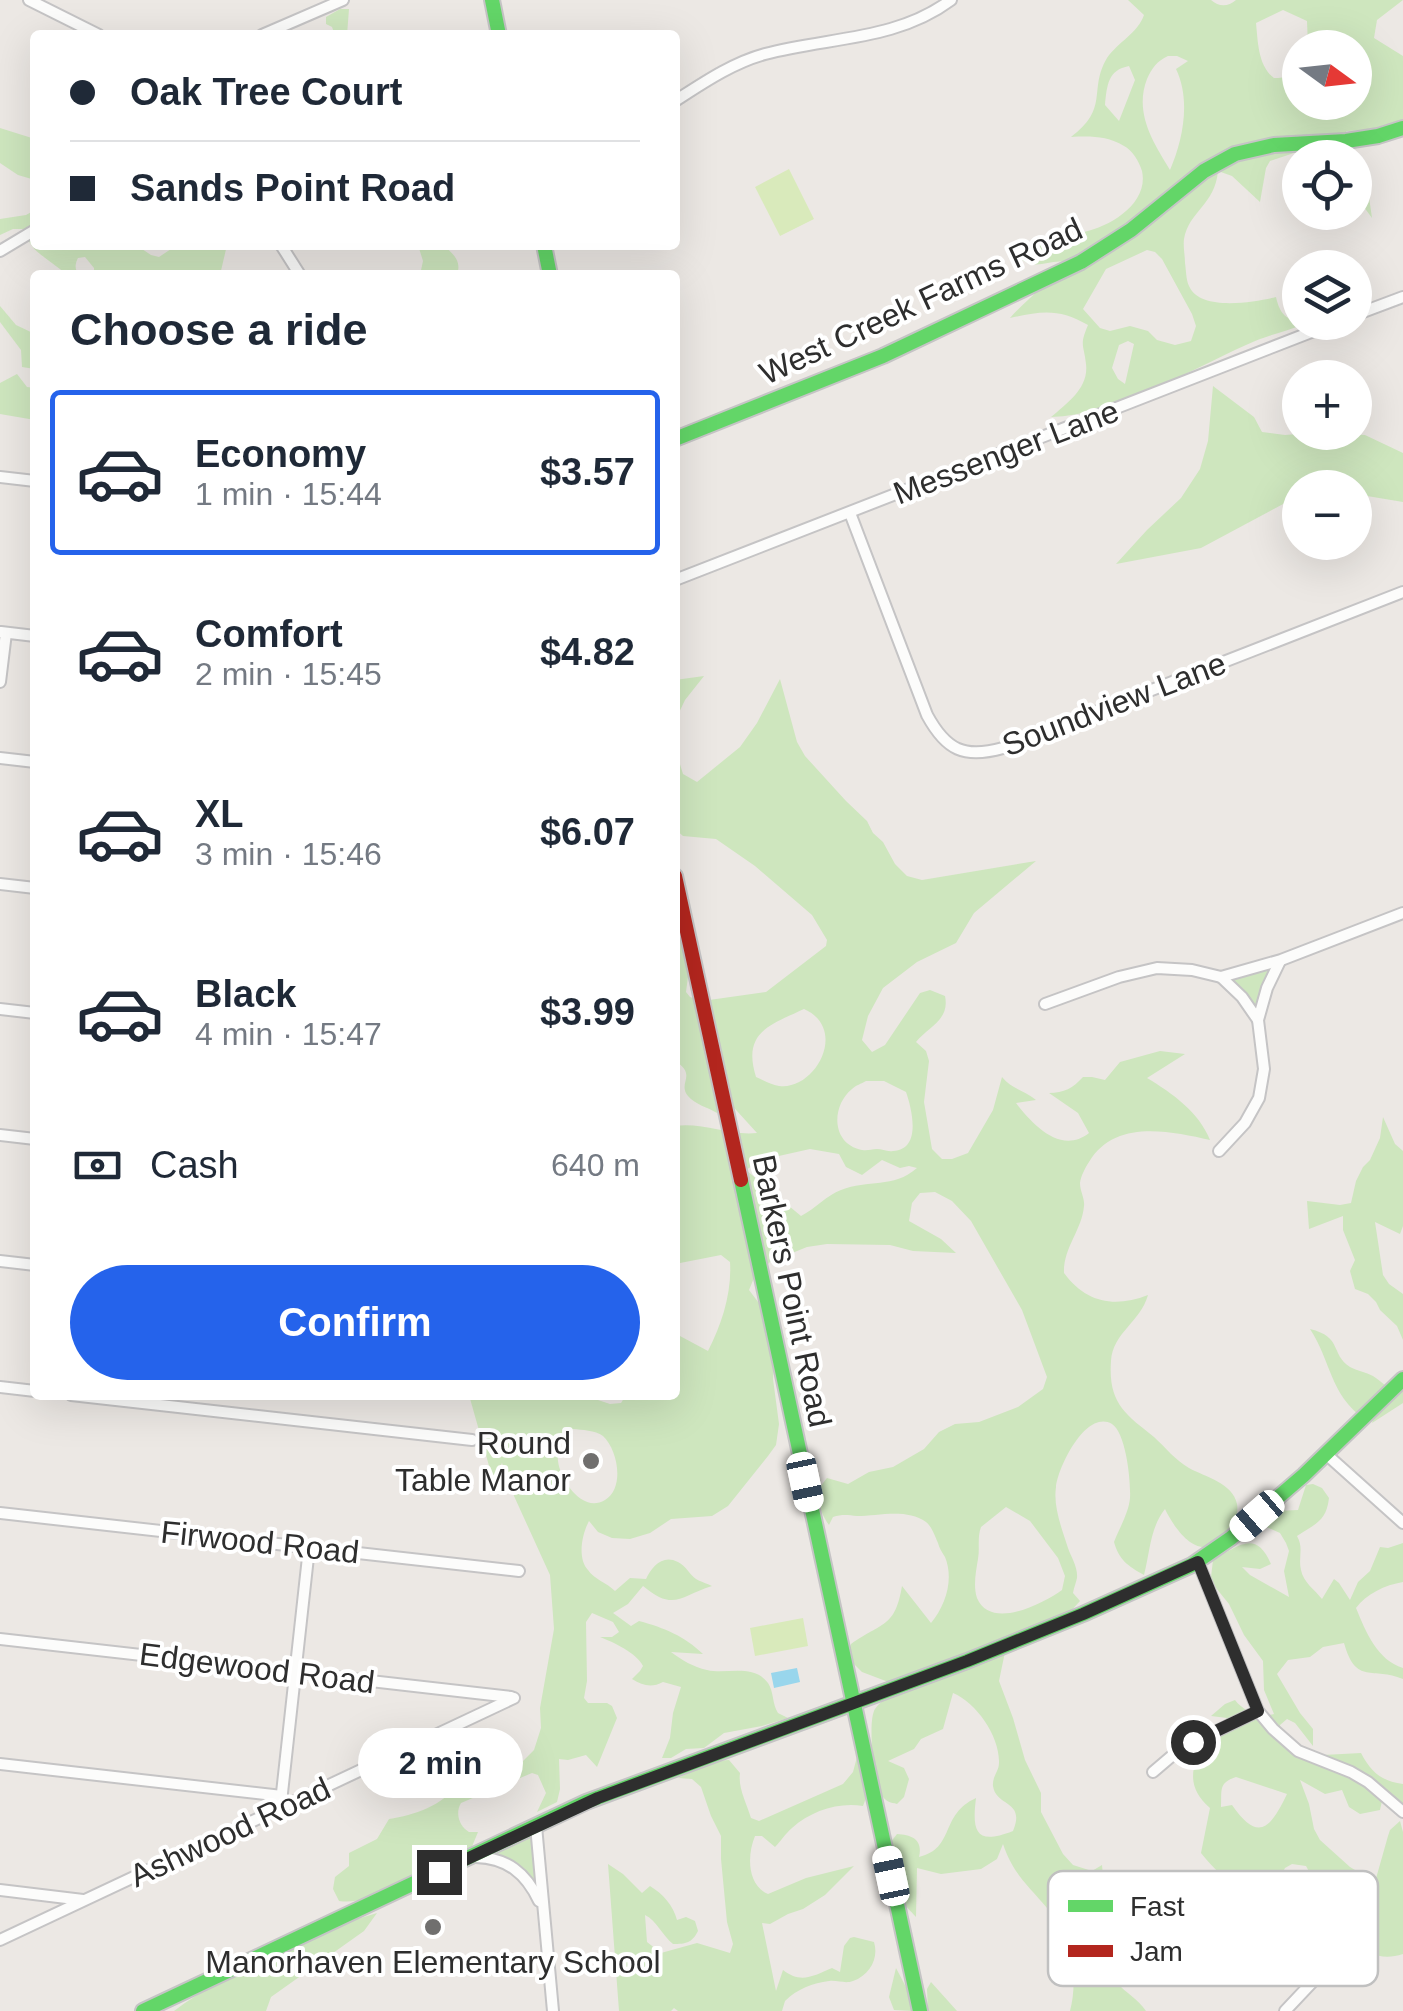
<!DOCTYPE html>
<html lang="en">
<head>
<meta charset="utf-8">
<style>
  body { margin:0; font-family:Helvetica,sans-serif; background:#f6f6f7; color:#1f2937; height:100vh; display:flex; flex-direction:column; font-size:38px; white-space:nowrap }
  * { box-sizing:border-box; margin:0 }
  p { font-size:32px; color:#747a83 }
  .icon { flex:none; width:55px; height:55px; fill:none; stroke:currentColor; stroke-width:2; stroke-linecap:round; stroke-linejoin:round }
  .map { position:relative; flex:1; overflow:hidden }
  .drawer { position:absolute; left:30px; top:270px; width:650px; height:1130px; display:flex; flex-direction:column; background:#fff; border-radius:10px; box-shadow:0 10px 40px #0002 }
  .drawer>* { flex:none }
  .banner { position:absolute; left:30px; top:30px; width:650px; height:220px; border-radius:10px; box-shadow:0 10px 40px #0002; display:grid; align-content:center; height:220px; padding:0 40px; background:#fff }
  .needle { width:65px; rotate:105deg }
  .fabs { position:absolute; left:1282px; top:30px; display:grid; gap:20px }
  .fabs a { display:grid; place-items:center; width:90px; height:90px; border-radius:50%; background:#fff; box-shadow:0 10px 40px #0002; font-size:50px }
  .end { position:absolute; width:45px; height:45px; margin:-22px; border:12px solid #2e2e2e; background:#fff; box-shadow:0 0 0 5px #fff }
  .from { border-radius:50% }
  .bubble { position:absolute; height:70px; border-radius:35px; background:#fff; box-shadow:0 10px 40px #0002; font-size:32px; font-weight:600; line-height:70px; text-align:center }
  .car { position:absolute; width:30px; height:60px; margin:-30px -15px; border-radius:12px; box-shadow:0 0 8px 2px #0007; background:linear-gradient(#fff 24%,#345 0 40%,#fff 0 76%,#345 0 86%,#fff 0) }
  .banner b { display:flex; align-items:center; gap:35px; height:95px; font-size:38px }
  .banner b+b { border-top:2px solid #e0e1e3 }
  .banner i { width:25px; height:25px; background:#1f2937 }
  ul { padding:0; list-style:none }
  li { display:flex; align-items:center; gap:30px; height:165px; margin:0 20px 15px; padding:0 20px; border:5px solid transparent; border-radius:10px }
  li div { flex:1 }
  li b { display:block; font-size:38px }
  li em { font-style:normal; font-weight:600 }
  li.active { border-color:#2563eb }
  li>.icon { width:90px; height:90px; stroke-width:1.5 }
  h2 { padding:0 40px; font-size:45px; line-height:120px }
  .pay { display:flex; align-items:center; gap:25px; height:110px; padding:0 40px; font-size:38px }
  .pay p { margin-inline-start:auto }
  .button { display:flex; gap:20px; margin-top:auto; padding:20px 40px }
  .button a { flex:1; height:115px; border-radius:60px; background:#2563eb; color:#fff; font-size:40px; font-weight:600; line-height:115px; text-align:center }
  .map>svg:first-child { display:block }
  .green { fill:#cee6be; fill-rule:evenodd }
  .pitch { fill:#d9eabb }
  .water { fill:#99d6ec }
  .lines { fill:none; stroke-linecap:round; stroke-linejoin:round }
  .street-casing { stroke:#c5c4c5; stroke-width:14 }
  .fast-casing { stroke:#c5c4c5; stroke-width:18 }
  .jam-casing { stroke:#c5c4c5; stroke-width:18 }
  .street { stroke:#fcfcfb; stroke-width:10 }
  .fast { stroke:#63d668; stroke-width:14 }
  .jam { stroke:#b3261e; stroke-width:14 }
  .route { stroke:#2e2e2e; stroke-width:12 }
  .poi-dot { fill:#706f6e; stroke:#fff; stroke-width:4 }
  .labels { text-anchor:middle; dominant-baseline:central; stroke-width:8; stroke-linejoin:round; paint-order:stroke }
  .street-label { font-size:32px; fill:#2e2e2e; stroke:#fff }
  .poi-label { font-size:32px; fill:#2e2e2e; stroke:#fff; text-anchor:end }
  .key { fill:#fff; stroke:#c0c0c0; stroke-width:2.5 }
  .key-label { font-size:28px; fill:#2e2e2e }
</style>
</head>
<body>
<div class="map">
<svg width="1403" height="2011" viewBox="0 0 1403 2011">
  <rect width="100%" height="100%" fill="#ece8e4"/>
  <g class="green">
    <path d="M1128,0H1211C1219,7 1228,7 1236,0H1403L1377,20L1374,38L1403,56V120L1367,130L1346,131L1367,183L1372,218L1355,195V158L1334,157L1323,150L1294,153L1270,161L1266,168L1260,202L1232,176L1218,171C1215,205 1189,211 1184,239C1183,246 1185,256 1185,263C1186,269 1186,280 1189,286C1200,312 1255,302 1276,297C1280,315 1286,319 1304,324C1285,332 1264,336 1246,345C1188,371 1115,415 1051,417C1067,403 1089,388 1086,364C1084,344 1079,346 1088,325C1059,308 1041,311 1010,318C1028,298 1047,285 1065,262C1049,259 1036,271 1021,259C1036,237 1060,238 1084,232C1111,226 1149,203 1142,171C1139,161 1132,150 1124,146C1107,136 1091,136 1071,137C1110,108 1088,90 1107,58C1118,42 1138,33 1144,15ZM1283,10L1307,21L1308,47L1355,48V102H1300V65C1293,76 1286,78 1274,78C1258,66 1258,42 1256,23ZM1168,56H1177L1188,61L1176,69C1191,100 1183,140 1170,170C1153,142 1134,113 1147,79C1152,68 1157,61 1168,56ZM1129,66L1135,80L1119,121L1105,105C1107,85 1108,70 1129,66ZM1147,250L1155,252L1162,259L1192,314L1196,326L1191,341L1175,345L1157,340L1148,331L1130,326L1110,331L1100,328L1083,309L1106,269ZM1128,341L1134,344L1125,384L1118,379L1112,368L1119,345Z"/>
    <polygon points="340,9 349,9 347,35 335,35 332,27 326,24 326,17"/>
    <polygon points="0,128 35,139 35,180 18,175 0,163"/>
    <path d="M35,210V245H136L151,255L159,257L177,245H227L220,275H94V268L85,257L78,258C75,264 74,270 80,275H67C58,266 37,254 32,246C28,241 27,235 25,229H13L0,235V219L26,215Z"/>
    <path d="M418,245H443C453,254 462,260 457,275H420L423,261Z"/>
    <polygon points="0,306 16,325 35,334 35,369 22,367 21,350 0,322"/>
    <polygon points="17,374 27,387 35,388 35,420 0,414 0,383"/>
    <polygon points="1213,386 1254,417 1262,432 1285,435 1321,432 1365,435 1403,453 1403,502 1355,494 1355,488 1300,488 1300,495 1201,548 1116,564 1147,530 1181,498 1200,469 1208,441"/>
    <polygon points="704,676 685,700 675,721 675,680"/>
    <path d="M780,679L797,742L805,756L846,801L867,821L873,833L883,842L895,864L907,876L922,880L1036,861L974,913L956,943L917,962L883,988L868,1016L862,1040L872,1052L885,1045L920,993L930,990L945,996C950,1020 929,1026 916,1042L926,1051L929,1061L924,1102L932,1149L942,1159H952L968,1153L993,1110L1002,1077C1013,1090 1024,1090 1036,1100L1016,1103C1033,1125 1061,1155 1089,1133L1078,1113L1049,1093C1064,1093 1073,1088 1083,1077H1092L1105,1080L1120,1062L1160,1051L1185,1054L1147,1078C1172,1093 1199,1112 1210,1140C1169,1131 1115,1119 1089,1162C1085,1168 1081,1176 1080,1183C1080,1191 1085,1199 1084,1206C1082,1230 1063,1248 1064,1273C1086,1303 1115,1308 1148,1295C1140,1323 1113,1332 1111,1361C1108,1403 1125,1414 1154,1437C1166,1448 1175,1460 1189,1468C1205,1477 1233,1483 1237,1504C1239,1516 1233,1524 1226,1531C1222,1535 1220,1540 1216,1543C1194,1559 1172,1524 1165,1509C1150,1528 1150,1552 1144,1575C1128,1566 1119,1560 1114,1542C1119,1529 1129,1512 1130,1498C1131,1481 1126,1433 1112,1424C1086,1409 1058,1467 1056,1487C1053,1507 1062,1529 1068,1548C1071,1557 1078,1567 1077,1578C1076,1583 1074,1587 1073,1593L1080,1601L1070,1612L1032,1630L990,1644L946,1665L891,1683L862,1672L851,1661L848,1652L851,1644C882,1622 895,1628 902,1586L931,1623C946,1605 954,1579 945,1557C942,1552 939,1548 938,1543C935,1536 932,1527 926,1522C907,1508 878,1516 857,1516C848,1515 842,1514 833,1517L829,1525C818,1509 813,1493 827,1478L848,1484L869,1472L893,1467L924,1449L939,1432L955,1424L979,1422L1018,1407L1043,1389L1047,1377L1022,1310L971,1221L952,1201L935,1192L920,1193L912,1203L909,1221L941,1239L956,1253L913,1251L890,1245L827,1244L807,1247L770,1262L754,1278L749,1290L768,1315L775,1342L773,1379L779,1424L776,1445L768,1456L728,1506L712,1516L671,1519L650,1533L630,1539L612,1538L598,1532L589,1521C582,1534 577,1558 588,1570C594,1579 607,1583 615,1591L630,1578L646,1579C652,1566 663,1554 678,1562C686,1566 690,1575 696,1579C699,1581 708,1584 712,1586C680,1596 674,1612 643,1586L628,1604L613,1613L631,1626L639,1621C665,1628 684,1636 703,1654L671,1652C682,1660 693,1667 707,1670C726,1675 753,1663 768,1683C774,1692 772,1704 778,1713L788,1718L762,1726L724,1733L704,1748L686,1749L671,1758H662L670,1738L673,1713L681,1687L663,1682C652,1688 643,1686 632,1679L640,1671L643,1666C637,1653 613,1642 600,1637H612L619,1632L613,1622L592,1613L586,1622L587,1681L584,1698L588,1703H607L612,1706L617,1718L597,1767L586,1755L568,1760L559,1759L560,1789L557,1802L537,1812L546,1793L538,1775L532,1773L461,1803C455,1813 459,1826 469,1832H478L471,1849C457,1857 441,1860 427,1867C400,1879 370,1906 339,1901L333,1889L335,1877L349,1866V1853L377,1839L389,1819C414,1815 443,1806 457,1784L474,1780L495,1769L520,1764L534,1750L541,1728L540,1708L554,1629L550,1575L514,1496L502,1463L493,1480L469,1395H583L610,1404L621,1403L626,1395H675V1330L680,1336L708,1351C722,1324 732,1292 730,1262L721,1255L675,1264V1126C703,1122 729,1136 757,1133L717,1089V1113C709,1108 694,1104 688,1096C677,1083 698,1075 675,1061V894L689,969L686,992L690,997L702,1001L766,992L826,946L827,940L812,915L755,866L716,839L683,836L675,829V748L683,774L697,782L740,747L757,723ZM804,1009C849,1029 815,1091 779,1086C771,1085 763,1080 756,1077C742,1032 770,1025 804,1009ZM866,1081H884L906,1092C912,1109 922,1150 893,1151C887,1152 882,1149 877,1149C871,1149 868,1151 862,1150C831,1144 831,1106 852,1089C856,1085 861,1084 866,1081ZM810,1149L839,1154L846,1167L862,1175L882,1160L900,1168L909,1166L917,1168C893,1189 868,1179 841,1190C827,1195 815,1209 801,1216L746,1170L761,1160ZM573,1429C582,1430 595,1430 603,1436C618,1450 625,1488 605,1500C582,1514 560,1479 558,1461C557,1453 560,1445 561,1437ZM1006,1507L1030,1521L1058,1558L1065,1576L1062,1590C1044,1603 991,1631 977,1598C973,1586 976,1571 978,1559C980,1548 977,1538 981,1527Z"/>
    <polygon points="1272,967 1256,1010 1230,979"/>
    <polygon points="1383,1117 1395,1144 1403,1151 1403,1226 1400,1234 1375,1222 1383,1275 1389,1284 1403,1294 1403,1340 1397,1326 1380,1310 1376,1302 1368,1294 1355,1289 1350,1271 1355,1260 1343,1230 1343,1216 1309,1229 1307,1201 1340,1205 1351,1203 1356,1181 1363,1167 1370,1160 1380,1138"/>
    <path d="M1310,1329C1343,1337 1330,1354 1350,1367C1357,1371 1366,1372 1373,1376C1378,1379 1382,1383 1386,1386L1403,1379V1403L1372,1423L1375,1414L1363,1418C1330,1394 1331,1361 1310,1329Z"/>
    <path d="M1313,1484L1322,1488L1329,1498C1326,1522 1316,1523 1297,1536C1304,1548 1298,1557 1301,1570C1303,1582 1315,1590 1322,1599L1334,1579L1339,1583L1350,1600L1358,1582L1370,1571L1380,1547L1388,1548L1403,1543V1582C1385,1585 1366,1594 1356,1608C1366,1632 1377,1660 1403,1668V1679C1373,1666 1356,1686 1344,1643L1323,1647L1310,1657L1288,1660L1277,1674L1300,1713L1313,1729V1746L1295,1723L1287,1719L1280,1725L1281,1733L1296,1741L1305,1759L1323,1755L1361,1753C1371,1772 1381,1781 1403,1784V1805L1384,1792L1380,1810L1360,1814L1349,1807L1342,1790L1325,1794L1300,1780L1309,1804L1314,1829L1320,1840L1350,1867L1375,1882L1388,1836L1390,1830L1400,1821L1403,1832V1954C1367,1966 1354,1934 1324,1934L1318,1888L1306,1866L1292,1864L1285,1868L1280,1878L1274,1896C1244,1900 1218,1874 1201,1853L1210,1808C1174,1777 1203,1745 1227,1718L1211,1716L1225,1704L1235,1700C1243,1711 1260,1718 1274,1714L1264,1690L1263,1661L1244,1635L1229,1604L1216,1588L1211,1577L1213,1560C1238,1546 1256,1529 1271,1564L1260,1569L1242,1567L1250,1575L1289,1597L1284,1571L1289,1551L1286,1543L1280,1533L1262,1525L1276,1511L1298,1510L1306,1485ZM1236,1777L1287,1794C1271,1827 1259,1844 1232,1805L1221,1807C1222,1790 1218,1783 1236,1777Z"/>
    <path d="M1005,1652L999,1681L1013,1718L1025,1760L1041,1793V1812L1063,1854L1073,1865L1092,1871L1102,1865L1103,1876L1115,1887L1105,1916L1107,1931C1094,1913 1084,1892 1061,1886C1070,1922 1091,1956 1117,1983C1126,1993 1138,1999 1146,2011H1070C1079,1977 1071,1935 1047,1908C1028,1885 1013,1874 1003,1844L997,1859L981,1869L941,1874L917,1868L916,1917L901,1901L890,1843L897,1834C913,1835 923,1840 919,1857C956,1848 939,1815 976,1798C972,1831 975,1846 1013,1831C1026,1800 996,1807 993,1786C992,1777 999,1771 999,1763C1000,1737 977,1703 953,1693L943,1729L921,1739L914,1749L888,1761L904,1768L909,1779L904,1797L897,1804C890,1802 888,1803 883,1797C874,1785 867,1721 875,1709C886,1693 904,1695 917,1686Z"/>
    <path d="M857,1757C864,1773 871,1789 863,1806C838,1802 811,1811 792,1828C785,1834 781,1841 775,1847L762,1836H755C747,1855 747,1885 768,1894L806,1878L854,1866L825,1895L803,1909L788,1914L770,1924L762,1923L776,1991L783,1970C801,1984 813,1976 832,1968L840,1972L844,1946L850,1938L854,1937L874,1942C879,1958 870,1975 853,1981C845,1984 838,1980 829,1981C813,1983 797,1989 785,2001L782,2011H678L674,2008L671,2011H619L608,1864L623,1874L642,1893L650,1886C663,1894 673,1905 677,1920L686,1917L695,1921L698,1931C692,1943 686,1944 673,1944C662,1935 657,1921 645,1915L647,1942L661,1953L697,1943L730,1953L733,1944L727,1922L721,1859V1836L711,1816L701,1787L692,1779L678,1778L715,1761L729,1760L740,1773C738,1788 746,1802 751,1818L759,1821L843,1784L853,1772Z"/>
    <polygon points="536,1826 544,1911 520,1872 472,1857"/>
    <path d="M377,1913L364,1931L271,1997L266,2011H174C203,1988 237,1974 270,1958C304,1942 340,1923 377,1913Z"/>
    <polygon points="896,1968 906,1987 912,2011 894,2010 889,1997"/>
    <polygon points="931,1982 957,2011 928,2011 927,1989"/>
  </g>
  <g class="pitch">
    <polygon points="789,169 814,219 780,236 755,187"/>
    <polygon points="803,1618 808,1646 755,1656 750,1628"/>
  </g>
  <polygon class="water" points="797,1668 800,1682 774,1688 771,1673"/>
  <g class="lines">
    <g class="street-casing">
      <g id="street">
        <polyline points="29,0 99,35"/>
        <polyline points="262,35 343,0"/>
        <path d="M675,101C703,83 732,63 765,54C828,37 896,41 951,0"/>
        <polyline points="281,245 300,275"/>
        <polyline points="0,251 35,230"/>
        <polyline points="1355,315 1403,297"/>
        <polyline points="0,477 35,481"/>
        <path d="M850,513L927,715C946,750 964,759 1003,748L1403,592"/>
        <polyline points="675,580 1337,322"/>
        <polyline points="1,632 35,636"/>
        <polyline points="0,682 6,633"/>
        <polyline points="0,758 35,762"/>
        <polyline points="0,884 35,888"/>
        <polyline points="1221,977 1242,997 1258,1020"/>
        <polyline points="1045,1004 1119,977 1157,968 1192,970 1221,977 1281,960 1403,913"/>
        <polyline points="0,1009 35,1013"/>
        <polyline points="0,1135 35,1139"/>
        <polyline points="1219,1151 1245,1123 1259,1098 1264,1069 1258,1020 1267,988 1280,961"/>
        <polyline points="0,1261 35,1265"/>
        <polyline points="0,1387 35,1391"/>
        <polyline points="71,1395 472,1440"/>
        <polyline points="1326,1454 1403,1523"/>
        <polyline points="0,1513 519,1571"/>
        <polyline points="1198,1562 1258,1711 1273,1729 1298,1751 1351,1772 1368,1782 1403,1812"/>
        <polyline points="0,1639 511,1697"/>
        <polyline points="0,1764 282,1796"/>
        <polyline points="1153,1772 1180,1749 1258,1711"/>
        <polyline points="281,1802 309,1548"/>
        <polyline points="536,1826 553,2011"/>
        <path d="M476,1857C507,1858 526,1873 539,1901"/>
        <polyline points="0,1890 83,1900"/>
        <polyline points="0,1940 514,1698"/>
        <circle cx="1328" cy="1967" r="13"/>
        <polyline points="1285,2011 1318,1976"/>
      </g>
    </g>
    <g class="fast-casing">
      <g id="fast">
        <polyline points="492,0 499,35"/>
        <polyline points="544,245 550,275"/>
        <polyline points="675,439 883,356 1081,262 1131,230 1204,171 1235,154 1274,145 1346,141 1378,136 1403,128"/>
        <polyline points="741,1180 920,2011"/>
        <polyline points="143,2011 586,1802 967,1661 1083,1614 1192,1565 1231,1538 1304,1475 1403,1379"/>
      </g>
    </g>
    <g class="jam-casing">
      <polyline id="jam" points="675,876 741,1180"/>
    </g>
    <use href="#street" class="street"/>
    <use href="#fast" class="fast"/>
    <use href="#jam" class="jam"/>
  </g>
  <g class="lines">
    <polyline class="route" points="439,1872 598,1798 967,1661 1083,1614 1198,1562 1258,1711 1193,1742"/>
  </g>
  <g class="poi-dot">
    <circle cx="591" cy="1461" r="10"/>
    <circle cx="433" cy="1927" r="10"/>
  </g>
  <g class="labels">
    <g class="street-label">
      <text transform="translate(921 301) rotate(-25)">West Creek Farms Road</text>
      <text transform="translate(1006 452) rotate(-21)">Messenger Lane</text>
      <text transform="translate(1114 704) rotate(-21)">Soundview Lane</text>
      <text transform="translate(792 1291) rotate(78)">Barkers Point Road</text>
      <text transform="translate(260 1542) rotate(6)">Firwood Road</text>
      <text transform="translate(257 1668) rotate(7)">Edgewood Road</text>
      <text transform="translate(230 1832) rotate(-25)">Ashwood Road</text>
    </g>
    <g class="poi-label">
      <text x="571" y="1443">Round<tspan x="571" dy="37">Table Manor</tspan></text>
      <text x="433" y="1962" text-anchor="middle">Manorhaven Elementary School</text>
    </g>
  </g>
  <rect x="1048" y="1871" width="330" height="115" rx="15" class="key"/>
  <rect x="1068" y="1900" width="45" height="12" fill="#63d668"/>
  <rect x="1068" y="1945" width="45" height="12" fill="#b3261e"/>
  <g class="key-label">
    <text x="1130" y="1916">Fast</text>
    <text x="1130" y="1961">Jam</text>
  </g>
</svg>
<div class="fabs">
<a><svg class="needle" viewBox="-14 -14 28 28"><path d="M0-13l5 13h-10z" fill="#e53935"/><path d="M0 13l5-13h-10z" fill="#747a83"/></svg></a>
<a><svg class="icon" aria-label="locate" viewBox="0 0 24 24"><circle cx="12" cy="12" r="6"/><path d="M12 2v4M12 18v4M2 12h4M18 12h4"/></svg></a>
<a><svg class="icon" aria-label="layers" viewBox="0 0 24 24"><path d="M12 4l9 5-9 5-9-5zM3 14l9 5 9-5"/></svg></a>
<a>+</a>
<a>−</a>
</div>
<i class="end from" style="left:1193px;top:1742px"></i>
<i class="end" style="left:439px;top:1872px"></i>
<div class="bubble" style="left:358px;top:1728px;width:165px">2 min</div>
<i class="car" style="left:805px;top:1482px;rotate:168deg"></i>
<i class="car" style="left:1257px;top:1516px;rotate:229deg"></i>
<i class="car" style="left:891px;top:1876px;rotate:348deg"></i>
<div class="banner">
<b><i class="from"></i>Oak Tree Court</b>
<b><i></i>Sands Point Road</b>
</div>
<section class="drawer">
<h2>Choose a ride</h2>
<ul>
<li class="active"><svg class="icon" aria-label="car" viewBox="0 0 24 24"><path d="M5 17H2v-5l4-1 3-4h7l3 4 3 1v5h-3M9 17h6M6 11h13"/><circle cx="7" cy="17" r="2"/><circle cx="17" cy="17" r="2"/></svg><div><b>Economy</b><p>1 min · 15:44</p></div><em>$3.57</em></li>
<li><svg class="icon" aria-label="car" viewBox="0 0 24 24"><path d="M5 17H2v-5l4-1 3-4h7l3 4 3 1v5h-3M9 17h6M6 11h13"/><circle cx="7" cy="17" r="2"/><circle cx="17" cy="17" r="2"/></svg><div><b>Comfort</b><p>2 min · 15:45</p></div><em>$4.82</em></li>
<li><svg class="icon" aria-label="car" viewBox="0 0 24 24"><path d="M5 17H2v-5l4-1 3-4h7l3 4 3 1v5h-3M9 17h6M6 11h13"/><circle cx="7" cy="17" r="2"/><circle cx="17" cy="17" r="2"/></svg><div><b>XL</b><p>3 min · 15:46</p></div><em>$6.07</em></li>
<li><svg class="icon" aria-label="car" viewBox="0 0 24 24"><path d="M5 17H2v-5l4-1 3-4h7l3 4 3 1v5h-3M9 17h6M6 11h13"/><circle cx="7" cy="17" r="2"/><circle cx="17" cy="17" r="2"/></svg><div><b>Black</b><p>4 min · 15:47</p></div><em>$3.99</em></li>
</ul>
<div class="pay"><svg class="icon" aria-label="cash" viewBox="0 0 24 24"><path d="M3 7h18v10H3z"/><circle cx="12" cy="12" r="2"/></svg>Cash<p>640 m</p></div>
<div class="button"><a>Confirm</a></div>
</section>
</div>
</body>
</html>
